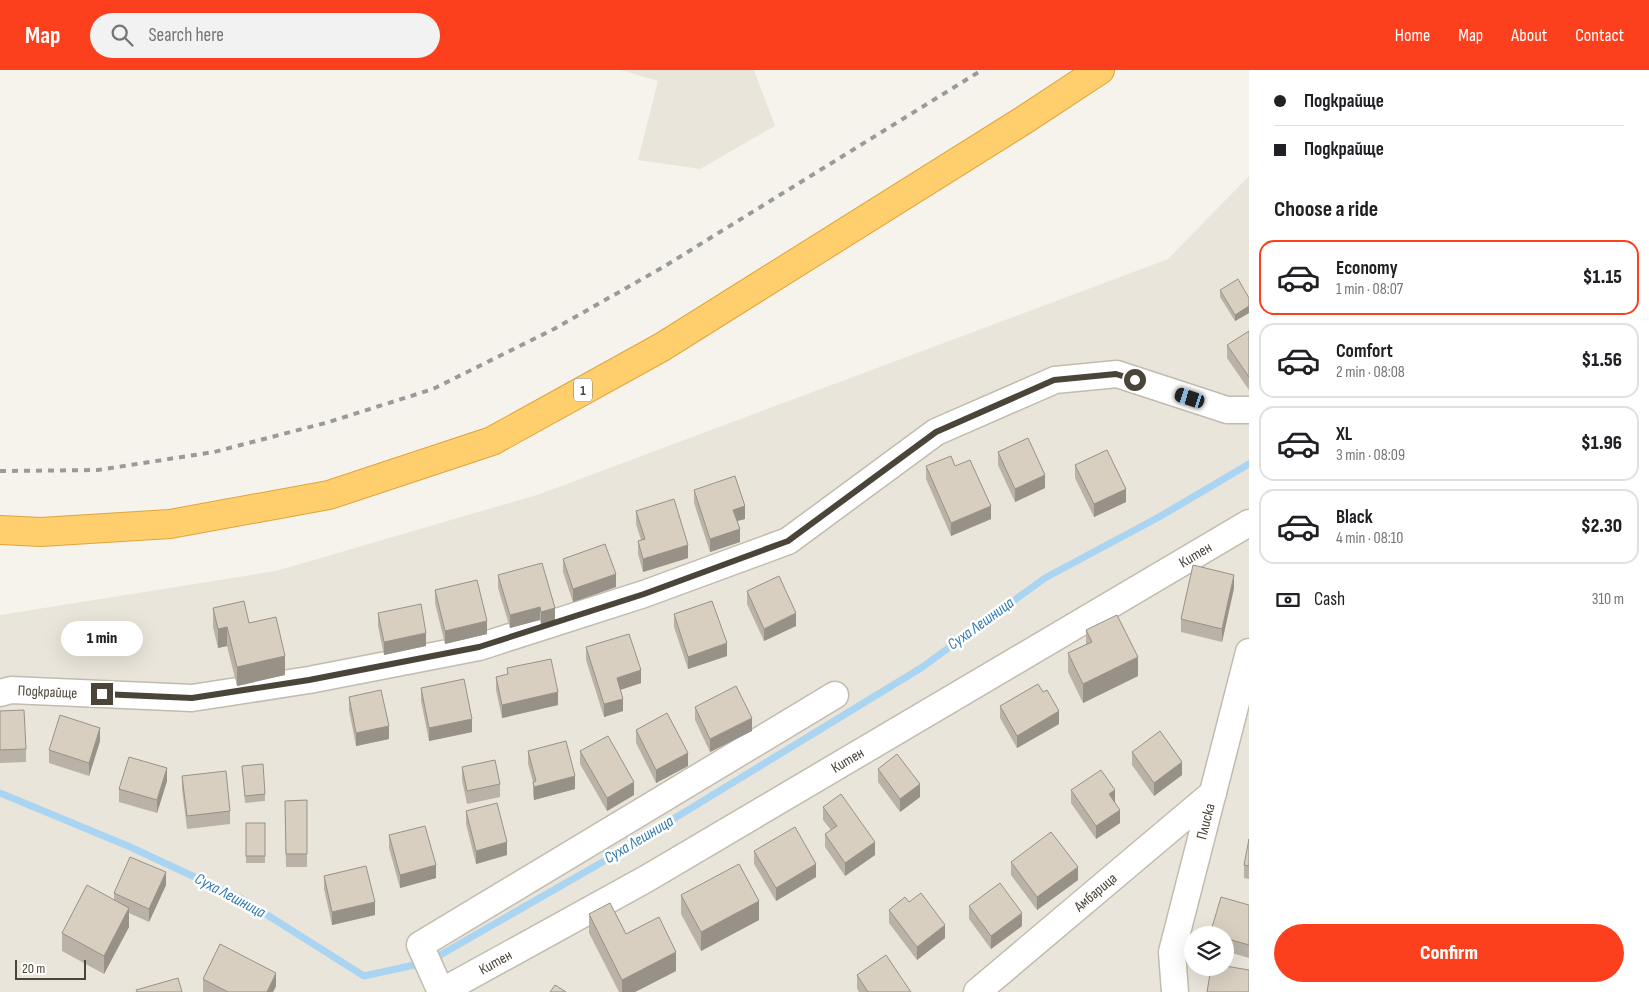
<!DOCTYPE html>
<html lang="en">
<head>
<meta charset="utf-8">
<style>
  body { margin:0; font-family:"Sofia Sans Condensed",sans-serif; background:#f2f2f2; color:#202124; height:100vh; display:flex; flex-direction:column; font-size:19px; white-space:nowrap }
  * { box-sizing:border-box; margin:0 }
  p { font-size:16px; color:#757577 }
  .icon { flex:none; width:28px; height:28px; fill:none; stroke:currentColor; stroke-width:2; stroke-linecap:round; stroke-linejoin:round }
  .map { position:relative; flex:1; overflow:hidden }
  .drawer { display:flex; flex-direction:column; background:#fff; width:400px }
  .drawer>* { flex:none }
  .hud { display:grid; align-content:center; height:110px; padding:0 25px; background:#fff }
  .tools { position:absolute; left:1184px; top:856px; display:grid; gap:10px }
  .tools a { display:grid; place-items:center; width:50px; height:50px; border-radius:50%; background:#fff; box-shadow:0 5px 20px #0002; font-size:25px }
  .scale { position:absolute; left:15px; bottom:12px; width:71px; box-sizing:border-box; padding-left:5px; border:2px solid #4b4439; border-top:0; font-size:14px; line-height:18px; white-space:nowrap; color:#4b4439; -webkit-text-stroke:4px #fff; paint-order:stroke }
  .end { position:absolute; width:22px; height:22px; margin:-11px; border:6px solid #4b4439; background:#fff; box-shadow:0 0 0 2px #fff }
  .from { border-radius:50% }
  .bubble { position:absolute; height:35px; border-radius:18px; background:#fff; box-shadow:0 5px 20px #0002; font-size:16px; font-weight:800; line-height:35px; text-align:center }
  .car { position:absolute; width:15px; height:30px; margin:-15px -8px; border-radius:6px; box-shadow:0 0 4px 1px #0007; background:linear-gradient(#222 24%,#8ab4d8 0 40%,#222 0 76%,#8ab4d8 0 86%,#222 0) }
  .hud b { display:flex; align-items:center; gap:18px; height:48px; font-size:19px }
  .hud b+b { border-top:1px solid #e0e0e0 }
  .hud i { width:12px; height:12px; background:#202124 }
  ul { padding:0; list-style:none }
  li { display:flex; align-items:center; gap:15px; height:75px; margin:0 10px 8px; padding:0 15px; border:2px solid #e0e0e0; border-radius:15px }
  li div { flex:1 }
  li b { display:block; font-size:19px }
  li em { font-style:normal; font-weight:800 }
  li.on { border-color:#fc3f1d }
  li>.icon { width:45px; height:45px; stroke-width:1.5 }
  h2 { padding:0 25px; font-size:22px; line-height:60px }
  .pay { display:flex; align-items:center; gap:12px; height:55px; padding:0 25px; font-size:19px }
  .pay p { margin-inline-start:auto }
  .button { display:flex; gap:10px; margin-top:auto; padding:10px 25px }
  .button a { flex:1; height:58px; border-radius:30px; background:#fc3f1d; color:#fff; font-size:20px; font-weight:800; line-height:58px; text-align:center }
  header { display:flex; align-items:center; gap:30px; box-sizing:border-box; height:70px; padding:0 25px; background:#fc3f1d; color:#fff }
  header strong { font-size:24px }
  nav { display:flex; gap:28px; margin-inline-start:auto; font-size:18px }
  .search { width:350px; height:45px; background:#f2f2f2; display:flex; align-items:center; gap:12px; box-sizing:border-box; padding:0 18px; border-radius:28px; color:#757577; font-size:19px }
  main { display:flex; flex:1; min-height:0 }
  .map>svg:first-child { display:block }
  .residential { fill:#eae5da; fill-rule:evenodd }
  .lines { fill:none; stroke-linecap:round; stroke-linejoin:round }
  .stream { stroke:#a9d4f2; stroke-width:7 }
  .street-casing { stroke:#c2bbae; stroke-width:29 }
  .highway-casing { stroke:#e0a43c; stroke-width:30 }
  .street { stroke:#fff; stroke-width:26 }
  .highway { stroke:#ffcf6e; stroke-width:28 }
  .rail { stroke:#9a9a9a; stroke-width:4; stroke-dasharray:6 6; stroke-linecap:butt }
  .wall { fill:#bab2a6 }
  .shaded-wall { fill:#979187 }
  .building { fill:#d8cfc1; stroke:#979187 }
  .route { stroke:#4b4439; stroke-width:6 }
  .labels { text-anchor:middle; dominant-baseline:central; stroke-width:5; stroke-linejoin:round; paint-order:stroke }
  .shield { fill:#fff; stroke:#817c74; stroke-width:1 }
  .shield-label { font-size:14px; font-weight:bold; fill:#4b4439 }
  .street-label { font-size:15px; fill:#4b4439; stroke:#fff }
  .water-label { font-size:16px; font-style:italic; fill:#2e7ab2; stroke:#fff }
</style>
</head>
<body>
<header>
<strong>Map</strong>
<div class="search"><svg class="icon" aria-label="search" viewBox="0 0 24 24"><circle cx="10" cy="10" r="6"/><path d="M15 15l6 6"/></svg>Search here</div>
<nav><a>Home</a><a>Map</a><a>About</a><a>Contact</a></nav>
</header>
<main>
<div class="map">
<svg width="1249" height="922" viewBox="0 0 1249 922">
  <rect width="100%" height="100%" fill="#f6f3ec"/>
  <g class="residential">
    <polygon points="621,0 754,0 775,56 700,99 638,90 658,11"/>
    <path d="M1249,106V922H0V545L276,501L540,424L1168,189ZM1192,865H1225V898H1192Z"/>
  </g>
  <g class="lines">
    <polyline class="stream" points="0,723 128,776 242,829 364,906 428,892 606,790 921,598 1045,508 1159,447 1249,394"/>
    <g class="street-casing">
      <g id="street">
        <path id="s1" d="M0,623L11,620L192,628L309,610L479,577L644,524L788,471L936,362L1055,310L1117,304L1227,340H1249"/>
        <path id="s2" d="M441,922L646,809L1249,453"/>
        <polyline points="441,922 420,875 835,625"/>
        <path id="s3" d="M977,922L1213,723"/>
        <path id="s4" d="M1175,922L1172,882L1249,582"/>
      </g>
    </g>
    <g class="highway-casing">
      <polyline id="highway" points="0,460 41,462 170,454 329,425 492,371 662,277 1024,50 1100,0"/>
    </g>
    <use href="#street" class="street"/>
    <use href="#highway" class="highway"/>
    <polyline class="rail" points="0,401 98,400 214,382 329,352 433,319 554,259 665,196 982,0"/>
  </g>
  <g class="wall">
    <polygon points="1220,220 1249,228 1249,243 1235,251 1220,227"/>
    <polygon points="1249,262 1249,320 1227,288 1227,275"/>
    <polygon points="998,382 1045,418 1015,432 998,395"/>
    <polygon points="1075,395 1126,432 1094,447 1075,408"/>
    <polygon points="926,396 955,396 991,449 951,466 926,409"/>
    <polygon points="694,420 745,449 737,451 740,472 710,482 694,433"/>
    <polygon points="636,441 688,488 643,502 638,484 638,471 641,470 636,454"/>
    <polygon points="563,489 616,517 573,532 563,502"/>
    <polygon points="498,505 555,551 541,555 540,550 510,558 498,518"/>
    <polygon points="1234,518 1222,572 1181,562 1181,549"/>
    <polygon points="435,520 487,564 445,574 435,533"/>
    <polygon points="747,521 796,556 764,571 747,534"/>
    <polygon points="213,538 249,553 285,605 237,616 227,576 218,578 213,557"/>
    <polygon points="378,543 426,576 384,585 378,556"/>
    <polygon points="674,544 727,586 688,599 674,557"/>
    <polygon points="1086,560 1138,606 1083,633 1068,602 1068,583 1086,574"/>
    <polygon points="586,577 641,613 620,620 623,641 604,647 586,590"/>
    <polygon points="507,598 558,635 502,648 496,620 496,607 507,605"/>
    <polygon points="421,618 472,662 429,671 421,631"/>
    <polygon points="349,627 389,669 356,676 349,640"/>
    <polygon points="1000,636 1059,654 1017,678 1000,648"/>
    <polygon points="695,637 752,661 710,682 695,650"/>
    <polygon points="0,641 26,679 26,692 0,693"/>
    <polygon points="636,660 688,696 656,713 636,673"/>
    <polygon points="100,671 89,706 49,693 49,680"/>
    <polygon points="528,681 575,719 534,730 533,725 533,712 528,694"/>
    <polygon points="580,681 634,725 607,741 580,694"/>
    <polygon points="1132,682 1182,705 1154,726 1132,695"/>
    <polygon points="242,696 265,724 265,731 245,733"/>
    <polygon points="462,697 500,714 500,727 467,734 462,710"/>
    <polygon points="878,699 920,727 900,742 878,712"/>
    <polygon points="182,706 230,741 230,754 187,759 182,719"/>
    <polygon points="167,711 157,743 119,732 119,719"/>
    <polygon points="1071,720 1115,732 1120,753 1096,769 1071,733"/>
    <polygon points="307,730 307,797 286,797 285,731"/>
    <polygon points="823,737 875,785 845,806 825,777 825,764 831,760 823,750"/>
    <polygon points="466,741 507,785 476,794 466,754"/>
    <rect x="246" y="753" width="19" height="40"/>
    <polygon points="389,765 436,808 400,818 389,778"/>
    <polygon points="1249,769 1249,809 1244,808 1244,795"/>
    <polygon points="754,781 816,807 776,831 754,794"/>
    <polygon points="1011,792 1078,810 1037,840 1011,805"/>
    <polygon points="324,806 375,845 332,855 324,819"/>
    <polygon points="166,815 149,852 129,843 129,857 104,904 62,881 62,863 114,830 114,823"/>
    <polygon points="681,825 759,850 701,881 681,844"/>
    <polygon points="1249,835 1249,888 1225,881 1225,865 1210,865 1210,864"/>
    <polygon points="969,836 1022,856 991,879 969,849"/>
    <polygon points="889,840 945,868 917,890 889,853"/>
    <polygon points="589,844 626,864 676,901 635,922 619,922 589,863"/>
    <polygon points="857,905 911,922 859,922 857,918"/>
    <polygon points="203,909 276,916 273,922 203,922"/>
  </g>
  <g class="shaded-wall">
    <polygon points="1249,236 1249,243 1235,251 1235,245"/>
    <polygon points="1045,405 1045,418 1015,432 1015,419"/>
    <polygon points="1126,419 1126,432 1094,447 1094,434"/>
    <polygon points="745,436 745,449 733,452 733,440"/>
    <polygon points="991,436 991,449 951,466 951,453"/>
    <polygon points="740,459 740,472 710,482 710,469"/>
    <polygon points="688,475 688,488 643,502 643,489"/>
    <polygon points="616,504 616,517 573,532 573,519"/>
    <polygon points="1234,505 1234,518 1222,572 1222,559"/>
    <polygon points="540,537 540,550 510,558 510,545"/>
    <polygon points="555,538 555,551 541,555 541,542"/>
    <polygon points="796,543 796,556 764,571 764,559"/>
    <polygon points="487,551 487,564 445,574 445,561"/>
    <polygon points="227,557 227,576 218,578 218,559"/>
    <polygon points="426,563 426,576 384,585 384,572"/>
    <polygon points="727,573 727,586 688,599 688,587"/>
    <polygon points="285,586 285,605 237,616 237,597"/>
    <polygon points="1138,587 1138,606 1083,633 1083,614"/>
    <polygon points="641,600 641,613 617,621 617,608"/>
    <polygon points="558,622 558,635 502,648 502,635"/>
    <polygon points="623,629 623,641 604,647 604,634"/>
    <polygon points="1059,641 1059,654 1017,678 1017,666"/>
    <polygon points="752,648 752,661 710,682 710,669"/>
    <polygon points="472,649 472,662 429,671 429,658"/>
    <polygon points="389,656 389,669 356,676 356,663"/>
    <polygon points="100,658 100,671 89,706 89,693"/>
    <polygon points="688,683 688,696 656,713 656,700"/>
    <polygon points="1182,692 1182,705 1154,726 1154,713"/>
    <polygon points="167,698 167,711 157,743 157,730"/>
    <polygon points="575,706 575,719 534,730 534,717"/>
    <polygon points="634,712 634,725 607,741 607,728"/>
    <polygon points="920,714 920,727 900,742 900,729"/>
    <polygon points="1115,720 1115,733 1109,724"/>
    <polygon points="1120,740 1120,753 1096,769 1096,756"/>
    <polygon points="507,772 507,785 476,794 476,781"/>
    <polygon points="875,772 875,785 845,806 845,793"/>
    <polygon points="816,794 816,807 776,831 776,818"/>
    <polygon points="436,795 436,808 400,818 400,805"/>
    <polygon points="1078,797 1078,810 1037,840 1037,827"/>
    <polygon points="166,802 166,815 149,852 149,839"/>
    <polygon points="759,831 759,850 701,881 701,862"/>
    <polygon points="375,832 375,845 332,855 332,842"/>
    <polygon points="129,838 129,857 104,904 104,886"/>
    <polygon points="1022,843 1022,856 991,879 991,866"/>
    <polygon points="945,855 945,868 917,890 917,877"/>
    <polygon points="676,882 676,901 635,922 622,922 622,910"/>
    <polygon points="276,903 276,916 273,922 267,922"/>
  </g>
  <g class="building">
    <polygon points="1238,209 1249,228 1249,236 1235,245 1220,220"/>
    <polygon points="1249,261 1249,307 1227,275"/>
    <polygon points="1028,368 1045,405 1015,419 998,382"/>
    <polygon points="1107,380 1126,419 1094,434 1075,395"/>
    <polygon points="951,386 955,396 970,390 991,436 951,453 926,396"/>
    <polygon points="735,406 745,436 733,440 740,459 710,469 694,420"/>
    <polygon points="674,429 688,475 643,489 638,471 645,469 636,441"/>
    <polygon points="605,474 616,504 573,519 563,489"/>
    <polygon points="542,493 555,538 541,542 540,537 510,545 498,505"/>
    <polygon points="1193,495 1234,505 1222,559 1181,549"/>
    <polygon points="779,506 796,543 764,559 747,521"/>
    <polygon points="477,510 487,551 445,561 435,520"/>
    <polygon points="244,531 249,553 276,547 285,586 237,597 227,557 218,559 213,538"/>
    <polygon points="712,531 727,573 688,587 674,544"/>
    <polygon points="421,534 426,563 384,572 378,543"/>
    <polygon points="1117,545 1138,587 1083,614 1068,583 1092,572 1086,560"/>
    <polygon points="629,564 641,600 617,608 623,629 604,634 586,577"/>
    <polygon points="551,589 558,622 502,635 496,607 508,604 507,598"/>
    <polygon points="464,609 472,649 429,658 421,618"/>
    <polygon points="1038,614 1043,622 1047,620 1059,641 1017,666 1000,636"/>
    <polygon points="736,616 752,648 710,669 695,637"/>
    <polygon points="381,620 389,656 356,663 349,627"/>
    <polygon points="24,640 26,679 0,680 0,641"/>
    <polygon points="667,643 688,683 656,700 636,660"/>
    <polygon points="60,645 100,658 89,693 49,680"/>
    <polygon points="1160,661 1182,692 1154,713 1132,682"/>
    <polygon points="608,666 634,712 607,728 580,681"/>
    <polygon points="566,671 575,706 534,717 533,712 536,711 528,681"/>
    <polygon points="897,684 920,714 900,729 878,699"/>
    <polygon points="129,687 167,698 157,730 119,719"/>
    <polygon points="495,690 500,714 467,721 462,697"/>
    <polygon points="263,694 265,724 245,726 242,696"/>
    <polygon points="1101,700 1115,720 1109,724 1120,740 1096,756 1071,720"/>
    <polygon points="226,701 230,741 187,746 182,706"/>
    <polygon points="841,724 875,772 845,793 825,764 837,756 823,737"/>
    <polygon points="307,730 307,784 286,784 285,731"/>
    <polygon points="497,733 507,772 476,781 466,741"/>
    <rect x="246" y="753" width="19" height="33"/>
    <polygon points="425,756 436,795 400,805 389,765"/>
    <polygon points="795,757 816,794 776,818 754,781"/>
    <polygon points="1051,762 1078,797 1037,827 1011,792"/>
    <polygon points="1249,769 1249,796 1244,795"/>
    <polygon points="130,787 166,802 149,839 114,823"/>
    <polygon points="739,794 759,831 701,862 681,825"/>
    <polygon points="366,796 375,832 332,842 324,806"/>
    <polygon points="1000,813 1022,843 991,866 969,836"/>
    <polygon points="87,815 129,838 104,886 62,863"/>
    <polygon points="921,823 945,855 917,877 889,840 905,827 909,832"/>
    <polygon points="1221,827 1249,835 1249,875 1225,868 1225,865 1214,865 1210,864"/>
    <polygon points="610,833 626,864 659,847 676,882 622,910 589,844"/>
    <polygon points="220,874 276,903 267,922 228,922 203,909"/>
    <polygon points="886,885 911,922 868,922 857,905"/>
    <polygon points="1225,896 1249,900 1249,922 1207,922 1211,898 1225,898"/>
    <polygon points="178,908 182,922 137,922 136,920"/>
    <polygon points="555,915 566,922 550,922"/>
  </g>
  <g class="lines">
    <polyline class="route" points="102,624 192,628 309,610 479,577 644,524 788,471 936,362 1054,310 1116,304 1135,310"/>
  </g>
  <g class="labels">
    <rect class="shield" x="574" y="308.5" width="18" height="23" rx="4"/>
    <g class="shield-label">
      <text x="583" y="320">1</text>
    </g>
    <g class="street-label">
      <text stroke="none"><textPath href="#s2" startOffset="872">Китен</textPath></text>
      <text stroke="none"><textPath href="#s1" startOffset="48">Подкрайще</textPath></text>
      <text stroke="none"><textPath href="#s2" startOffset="468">Китен</textPath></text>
      <text stroke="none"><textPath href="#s4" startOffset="175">Плиска</textPath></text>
      <text stroke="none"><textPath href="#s3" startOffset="155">Амбарица</textPath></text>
      <text stroke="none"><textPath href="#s2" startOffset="62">Китен</textPath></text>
    </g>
    <g class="water-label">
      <text transform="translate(981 554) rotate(-36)">Суха Лешница</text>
      <text transform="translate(639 770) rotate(-31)">Суха Лешница</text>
      <text transform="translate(230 826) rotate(28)">Суха Лешница</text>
    </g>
  </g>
</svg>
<div class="tools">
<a><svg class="icon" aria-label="layers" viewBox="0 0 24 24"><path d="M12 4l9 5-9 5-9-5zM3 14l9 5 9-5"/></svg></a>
</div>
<div class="scale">20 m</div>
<i class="end from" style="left:1135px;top:310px"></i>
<i class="end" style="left:102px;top:624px"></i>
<div class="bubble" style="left:61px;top:551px;width:82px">1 min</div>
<i class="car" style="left:1190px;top:328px;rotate:288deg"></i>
</div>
<section class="drawer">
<div class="hud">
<b><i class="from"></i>Подкрайще</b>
<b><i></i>Подкрайще</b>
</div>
<h2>Choose a ride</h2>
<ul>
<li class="on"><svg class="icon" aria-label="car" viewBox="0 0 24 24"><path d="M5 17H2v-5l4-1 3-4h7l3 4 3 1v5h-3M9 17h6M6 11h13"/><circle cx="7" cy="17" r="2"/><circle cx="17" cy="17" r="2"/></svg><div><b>Economy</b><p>1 min · 08:07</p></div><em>$1.15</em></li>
<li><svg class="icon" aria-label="car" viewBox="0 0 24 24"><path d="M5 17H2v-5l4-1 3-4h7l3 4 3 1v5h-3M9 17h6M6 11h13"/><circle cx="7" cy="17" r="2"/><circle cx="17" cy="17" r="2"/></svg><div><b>Comfort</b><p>2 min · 08:08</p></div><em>$1.56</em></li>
<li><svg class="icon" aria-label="car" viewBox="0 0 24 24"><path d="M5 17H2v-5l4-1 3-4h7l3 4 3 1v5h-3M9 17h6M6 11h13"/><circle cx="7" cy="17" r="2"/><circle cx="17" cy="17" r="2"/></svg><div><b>XL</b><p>3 min · 08:09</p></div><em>$1.96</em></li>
<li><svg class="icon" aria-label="car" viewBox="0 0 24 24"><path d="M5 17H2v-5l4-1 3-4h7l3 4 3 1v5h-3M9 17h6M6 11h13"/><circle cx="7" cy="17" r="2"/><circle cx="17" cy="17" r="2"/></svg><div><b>Black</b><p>4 min · 08:10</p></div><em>$2.30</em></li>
</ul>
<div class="pay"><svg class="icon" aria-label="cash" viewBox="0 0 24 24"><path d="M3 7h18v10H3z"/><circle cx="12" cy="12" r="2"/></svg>Cash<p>310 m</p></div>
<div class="button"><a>Confirm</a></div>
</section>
</main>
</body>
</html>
